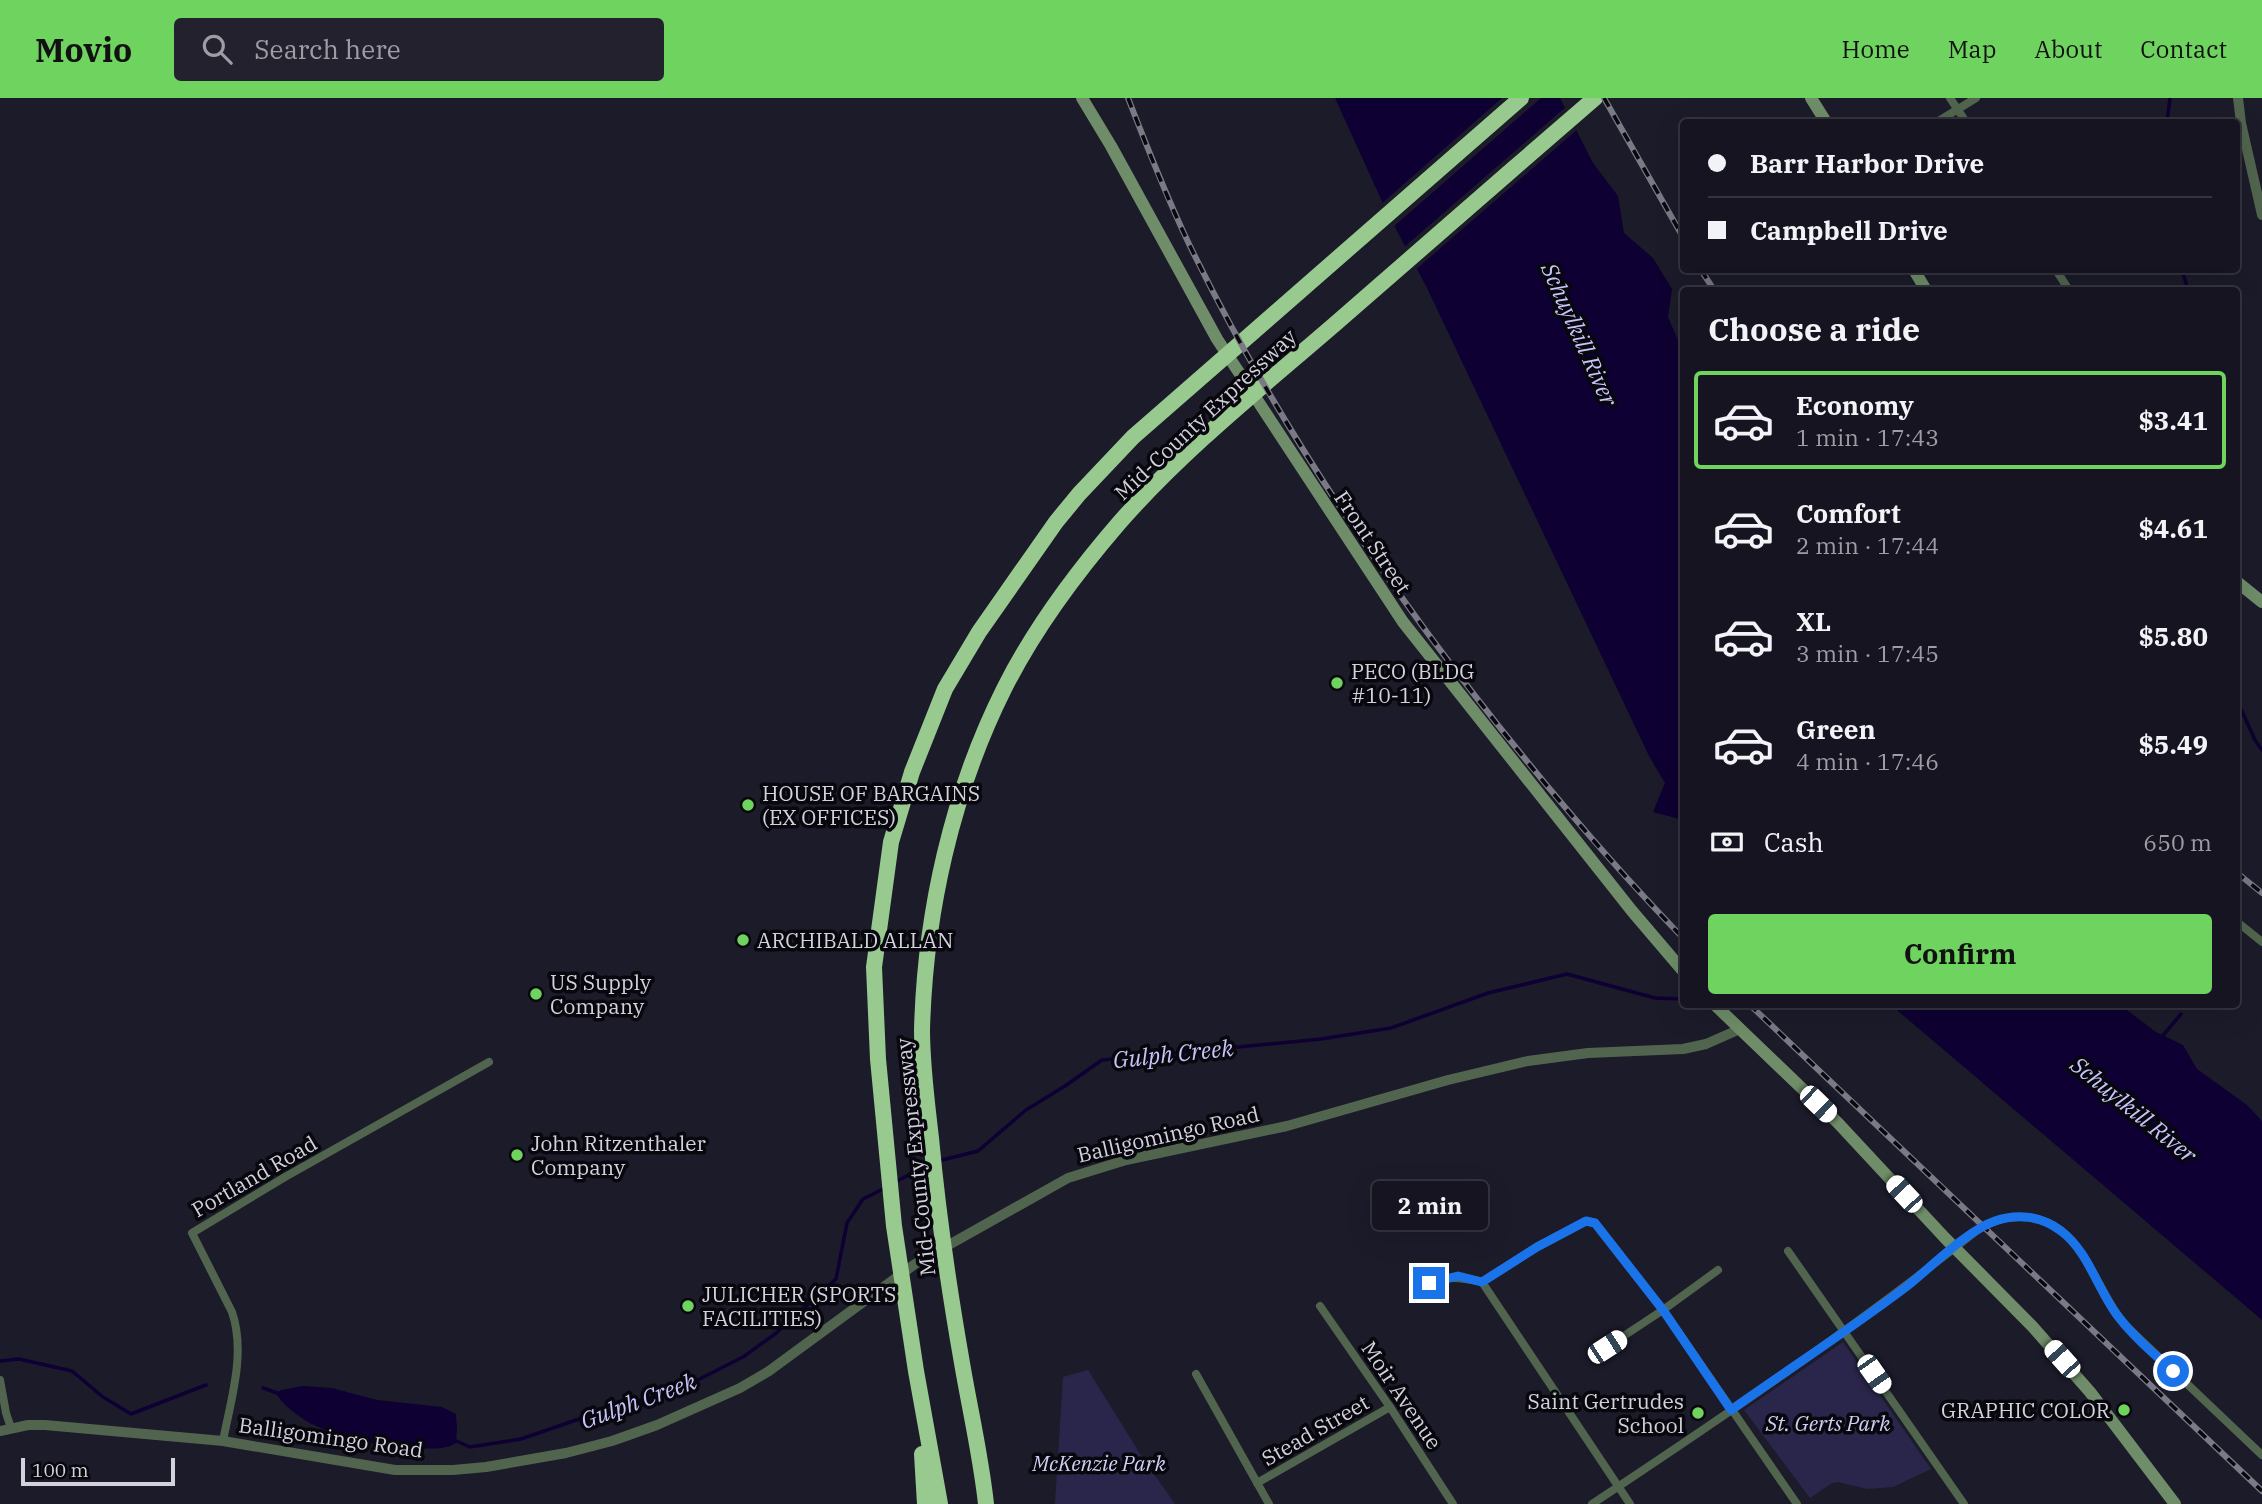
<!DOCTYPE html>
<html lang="en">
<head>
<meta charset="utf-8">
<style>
  body { margin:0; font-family:"IBM Plex Serif",serif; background:#22212d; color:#f1f3f6; height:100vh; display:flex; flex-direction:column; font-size:26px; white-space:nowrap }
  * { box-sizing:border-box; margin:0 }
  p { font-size:23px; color:#9d9ea5 }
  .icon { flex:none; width:38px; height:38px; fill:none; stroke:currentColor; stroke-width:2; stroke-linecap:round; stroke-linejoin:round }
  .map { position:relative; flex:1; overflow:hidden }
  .panel { position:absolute; left:1680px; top:189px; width:560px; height:721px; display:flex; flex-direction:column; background:#151420; border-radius:7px; box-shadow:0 7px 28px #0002,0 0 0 2px #34333e }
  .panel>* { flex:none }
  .banner { position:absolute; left:1680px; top:21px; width:560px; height:154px; border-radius:7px; box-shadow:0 7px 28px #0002,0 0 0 2px #34333e; display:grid; align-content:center; height:154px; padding:0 28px; background:#151420 }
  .scale { position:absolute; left:21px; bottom:18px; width:154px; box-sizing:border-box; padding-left:7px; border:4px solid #d2d1dc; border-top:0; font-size:19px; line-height:24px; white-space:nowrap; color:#d2d1dc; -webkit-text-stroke:5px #07070d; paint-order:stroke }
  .end { position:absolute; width:32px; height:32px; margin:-16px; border:9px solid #1a73e8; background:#fff; box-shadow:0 0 0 4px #fff }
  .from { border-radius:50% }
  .bubble { position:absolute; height:49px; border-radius:7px; background:#151420; box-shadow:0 7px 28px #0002,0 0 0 2px #34333e; font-size:23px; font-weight:700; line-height:49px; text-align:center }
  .car { position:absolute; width:21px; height:42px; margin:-21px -10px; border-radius:9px; box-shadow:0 0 5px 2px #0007; background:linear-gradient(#fff 24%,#345 0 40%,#fff 0 76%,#345 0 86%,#fff 0) }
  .banner b { display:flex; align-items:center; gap:24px; height:66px; font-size:26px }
  .banner b+b { border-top:2px solid #34333e }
  .banner i { width:18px; height:18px; background:#f1f3f6 }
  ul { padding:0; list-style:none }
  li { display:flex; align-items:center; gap:21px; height:98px; margin:0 14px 10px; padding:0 14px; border:4px solid transparent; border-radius:7px }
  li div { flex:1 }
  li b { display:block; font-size:26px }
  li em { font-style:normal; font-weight:700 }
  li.current { border-color:#6fd35f }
  li>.icon { width:63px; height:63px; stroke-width:1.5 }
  h2 { padding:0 28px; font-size:32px; line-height:84px }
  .pay { display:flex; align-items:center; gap:18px; height:77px; padding:0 28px; font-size:26px }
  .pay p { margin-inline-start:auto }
  .action { display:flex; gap:14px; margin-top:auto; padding:14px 28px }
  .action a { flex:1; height:80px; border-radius:7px; background:#6fd35f; color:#111; font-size:28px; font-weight:700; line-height:80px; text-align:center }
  header { display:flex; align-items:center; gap:42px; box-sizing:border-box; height:98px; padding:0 35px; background:#6fd35f; color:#111 }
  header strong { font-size:33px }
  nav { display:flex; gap:38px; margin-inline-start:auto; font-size:24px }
  .search { width:490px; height:63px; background:#22212d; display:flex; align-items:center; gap:18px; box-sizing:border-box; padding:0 24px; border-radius:7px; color:#9d9ea5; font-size:26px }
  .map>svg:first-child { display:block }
  .green { fill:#2a264b }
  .water { fill:#0e0032 }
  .pier { fill:#1c1b2a }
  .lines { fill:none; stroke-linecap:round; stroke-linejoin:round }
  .stream { stroke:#0e0032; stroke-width:3.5 }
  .minor { stroke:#51654e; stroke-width:8 }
  .tertiary { stroke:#51654e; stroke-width:10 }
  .secondary { stroke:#6e8d68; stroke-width:12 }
  .motorway { stroke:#98ca90; stroke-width:16 }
  .rail-casing { stroke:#7a7986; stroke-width:6 }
  .rail { stroke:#07070d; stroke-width:3.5; stroke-dasharray:10; stroke-linecap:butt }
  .route { stroke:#1a73e8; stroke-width:9 }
  .poi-dot { fill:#6fd35f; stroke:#07070d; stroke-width:2.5 }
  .labels { text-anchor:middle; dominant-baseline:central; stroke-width:7; stroke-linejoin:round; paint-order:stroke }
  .street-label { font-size:21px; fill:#d2d1dc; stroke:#07070d }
  .poi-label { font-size:21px; fill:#d2d1dc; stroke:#07070d; text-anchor:start }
  .park-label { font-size:21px; font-style:italic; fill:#cfcef3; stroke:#07070d }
  .water-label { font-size:23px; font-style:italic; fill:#c7c4fb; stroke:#07070d }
</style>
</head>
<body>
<header>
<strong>Movio</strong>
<div class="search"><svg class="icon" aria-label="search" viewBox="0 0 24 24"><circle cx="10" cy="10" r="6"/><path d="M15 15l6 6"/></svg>Search here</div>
<nav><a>Home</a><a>Map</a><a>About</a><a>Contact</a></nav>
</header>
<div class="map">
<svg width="2262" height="1406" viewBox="0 0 2262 1406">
  <rect width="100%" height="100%" fill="#1c1b2a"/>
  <g class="green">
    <polygon points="1843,1244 1931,1371 1893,1389 1867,1391 1838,1384 1832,1385 1810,1400 1744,1312"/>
    <polygon points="1088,1272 1142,1359 1175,1406 1055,1406 1063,1279"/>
  </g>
  <g class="water">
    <polygon points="1335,0 1560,0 1593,65 1618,98 1624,135 1653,160 1672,191 1668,219 1684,256 1683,722 1653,714 1665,685 1649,658 1427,190 1385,110"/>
    <polygon points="1891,907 2120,907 2156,934 2183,947 2197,971 2247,1007 2262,1023 2262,1222"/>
    <path d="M303,1288L332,1290L377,1302L442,1309L456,1316L457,1330L456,1345C444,1353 427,1350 413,1350C367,1347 305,1336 276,1296L281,1292Z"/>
  </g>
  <g class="pier">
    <polygon points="1502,0 1541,0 1392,130 1380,107"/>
    <polygon points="1568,7 1579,30 1414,173 1402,151"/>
  </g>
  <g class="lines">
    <g class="stream">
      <polyline points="2167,24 2170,0"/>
      <polyline points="2182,172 2188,192"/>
      <polyline points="2236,600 2255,642 2262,652"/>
      <polyline points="2160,941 2181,916"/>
      <polyline points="938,1063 978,1053 1026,1012 1065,988 1102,962 1321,941 1391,930 1488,895 1567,876 1655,900 1684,901"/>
      <polyline points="895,1084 928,1067"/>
      <polyline points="0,1263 19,1261 72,1273 103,1299 131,1316 206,1287"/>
      <polyline points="263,1290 280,1296"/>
      <polyline points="454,1342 470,1349 521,1341 611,1310 674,1294 743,1259 775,1236 836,1181 847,1125 863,1101 885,1090"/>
    </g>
    <g class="minor">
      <polyline points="1950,0 1966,24"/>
      <polyline points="1937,24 1976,0"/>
      <polyline points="2056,172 2069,192"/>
      <polyline points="2236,823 2262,844"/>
      <polyline points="1788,1153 1964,1406"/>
      <polyline points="1482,1184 1630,1406"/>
      <path d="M1414,1197C1439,1177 1451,1177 1482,1184L1537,1149L1586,1123L1595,1125L1663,1212L1797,1406"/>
      <polyline points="1320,1208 1390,1309 1453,1406"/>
      <polyline points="1607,1249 1663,1212 1718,1172"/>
      <polyline points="1196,1276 1269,1406"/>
      <polyline points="0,1282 6,1315 11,1330"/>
      <path d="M223,1343C231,1301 246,1255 232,1214L192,1135L285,1079L489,964"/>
      <polyline points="1257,1385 1390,1309"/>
      <path d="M1592,1406C1723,1319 1853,1231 1976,1133C2007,1112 2048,1114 2073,1144C2094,1169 2104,1201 2124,1226L2262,1357"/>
    </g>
    <g class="tertiary">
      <polyline points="2238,0 2241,25 2262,117"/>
      <polyline points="0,1333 28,1327 45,1327 223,1343 395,1372 453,1372 486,1369 566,1355 612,1343 657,1327 740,1290 769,1273 915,1166 1068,1080 1126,1062 1287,1028 1448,982 1528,963 1588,955 1683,951 1706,946 1740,931"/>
    </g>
    <g class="secondary">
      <polyline points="1082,0 1111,48 1217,241 1403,524 1632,813 1684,874"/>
      <polyline points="1811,0 1826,24"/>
      <polyline points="1914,172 1926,192"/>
      <polyline points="2236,483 2262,504"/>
      <polyline points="1714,906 1838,1025 1945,1140 2032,1228 2090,1294 2175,1406"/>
    </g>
    <g class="motorway">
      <polyline points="922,1356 925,1406"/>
      <polyline points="940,1406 916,1273 894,1128 878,961 874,869 891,744 912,674 945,591 979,534 1056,424 1079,396 1133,339 1521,0"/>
      <path d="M986,1406C981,1359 970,1312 962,1265C949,1191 938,1116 931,1040C927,1005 922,968 922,932C925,815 952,695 1004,591C1034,531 1075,476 1119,425C1183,352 1261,290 1335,226C1421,151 1508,75 1595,0"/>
    </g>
    <g class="rail-casing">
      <g id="rail">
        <path d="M1128,0C1147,49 1166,98 1189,146C1255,282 1337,411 1426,533C1506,641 1590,744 1684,841"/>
        <polyline points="1604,0 1684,141"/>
        <polyline points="1701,172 1714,192"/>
        <polyline points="2236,774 2262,795"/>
        <polyline points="1749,906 2262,1393"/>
      </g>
    </g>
    <use href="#rail" class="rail"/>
  </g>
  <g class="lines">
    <path class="route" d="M1429,1185L1458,1178L1482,1184L1537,1149L1586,1123L1595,1125L1663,1212L1731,1312C1789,1271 1849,1232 1906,1189C1930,1170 1968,1132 1995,1123C2017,1115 2042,1118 2061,1133C2088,1153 2097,1190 2117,1217C2133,1238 2153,1255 2173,1273"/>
  </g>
  <g class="poi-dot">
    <circle cx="1337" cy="585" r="7"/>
    <circle cx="748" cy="707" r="7"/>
    <circle cx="743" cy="842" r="7"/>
    <circle cx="536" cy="896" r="7"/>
    <circle cx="517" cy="1057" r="7"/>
    <circle cx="688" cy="1208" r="7"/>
    <circle cx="2124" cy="1312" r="7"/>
    <circle cx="1698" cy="1315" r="7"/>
  </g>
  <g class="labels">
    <g class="street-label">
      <text transform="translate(1205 316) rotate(-43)">Mid-County Expressway</text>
      <text transform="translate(1373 444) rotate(56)">Front Street</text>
      <text transform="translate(1168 1036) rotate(-13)">Balligomingo Road</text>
      <text transform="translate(915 1059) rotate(-96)">Mid-County Expressway</text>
      <text transform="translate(254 1078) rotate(-30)">Portland Road</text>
      <text transform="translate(1402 1297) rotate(56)">Moir Avenue</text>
      <text transform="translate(1315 1332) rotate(-30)">Stead Street</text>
      <text transform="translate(331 1339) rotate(8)">Balligomingo Road</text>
    </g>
    <g class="poi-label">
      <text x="1351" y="573">PECO (BLDG<tspan x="1351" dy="24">#10-11)</tspan></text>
      <text x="762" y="695">HOUSE OF BARGAINS<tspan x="762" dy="24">(EX OFFICES)</tspan></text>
      <text x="757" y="842">ARCHIBALD ALLAN</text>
      <text x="550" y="884">US Supply<tspan x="550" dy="24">Company</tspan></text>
      <text x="531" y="1045">John Ritzenthaler<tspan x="531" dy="24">Company</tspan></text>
      <text x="702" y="1196">JULICHER (SPORTS<tspan x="702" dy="24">FACILITIES)</tspan></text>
      <text x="1684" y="1303" text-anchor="end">Saint Gertrudes<tspan x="1684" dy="24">School</tspan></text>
      <text x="2110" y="1312" text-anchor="end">GRAPHIC COLOR</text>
    </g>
    <g class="park-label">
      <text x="1828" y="1325">St. Gerts Park</text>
      <text x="1099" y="1365">McKenzie Park</text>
    </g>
    <g class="water-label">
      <text transform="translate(1580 236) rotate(66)">Schuylkill River</text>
      <text transform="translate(1173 955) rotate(-6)">Gulph Creek</text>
      <text transform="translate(2134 1011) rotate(39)">Schuylkill River</text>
      <text transform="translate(638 1302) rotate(-20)">Gulph Creek</text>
    </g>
  </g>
</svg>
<div class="scale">100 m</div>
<i class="end from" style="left:2173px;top:1273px"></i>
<i class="end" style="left:1429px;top:1185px"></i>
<div class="bubble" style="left:1372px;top:1083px;width:116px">2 min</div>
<i class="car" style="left:1818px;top:1006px;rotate:134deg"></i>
<i class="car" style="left:1904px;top:1096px;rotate:317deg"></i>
<i class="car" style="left:1607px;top:1249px;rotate:57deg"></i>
<i class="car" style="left:2062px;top:1261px;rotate:318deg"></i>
<i class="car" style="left:1874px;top:1276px;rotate:145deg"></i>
<div class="banner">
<b><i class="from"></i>Barr Harbor Drive</b>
<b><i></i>Campbell Drive</b>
</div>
<section class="panel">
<h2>Choose a ride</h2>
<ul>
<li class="current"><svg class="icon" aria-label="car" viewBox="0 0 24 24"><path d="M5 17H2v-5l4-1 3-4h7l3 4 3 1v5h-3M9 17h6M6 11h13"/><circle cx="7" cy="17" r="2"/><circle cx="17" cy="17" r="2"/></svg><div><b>Economy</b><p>1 min · 17:43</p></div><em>$3.41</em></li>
<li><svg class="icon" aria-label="car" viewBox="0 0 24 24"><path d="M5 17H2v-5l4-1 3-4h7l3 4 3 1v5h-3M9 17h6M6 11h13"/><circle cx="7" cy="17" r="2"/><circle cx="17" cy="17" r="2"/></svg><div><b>Comfort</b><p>2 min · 17:44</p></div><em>$4.61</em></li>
<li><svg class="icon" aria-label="car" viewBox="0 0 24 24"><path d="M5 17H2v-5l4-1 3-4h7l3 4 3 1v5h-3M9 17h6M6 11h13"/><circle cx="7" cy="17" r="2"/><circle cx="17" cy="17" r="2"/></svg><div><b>XL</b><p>3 min · 17:45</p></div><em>$5.80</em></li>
<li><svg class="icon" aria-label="car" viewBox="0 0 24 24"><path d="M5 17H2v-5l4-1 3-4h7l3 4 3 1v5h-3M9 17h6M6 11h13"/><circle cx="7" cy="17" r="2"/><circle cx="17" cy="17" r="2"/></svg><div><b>Green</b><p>4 min · 17:46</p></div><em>$5.49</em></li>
</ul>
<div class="pay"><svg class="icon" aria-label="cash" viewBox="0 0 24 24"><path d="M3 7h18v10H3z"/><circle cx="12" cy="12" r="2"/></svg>Cash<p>650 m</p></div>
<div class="action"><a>Confirm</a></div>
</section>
</div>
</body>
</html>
